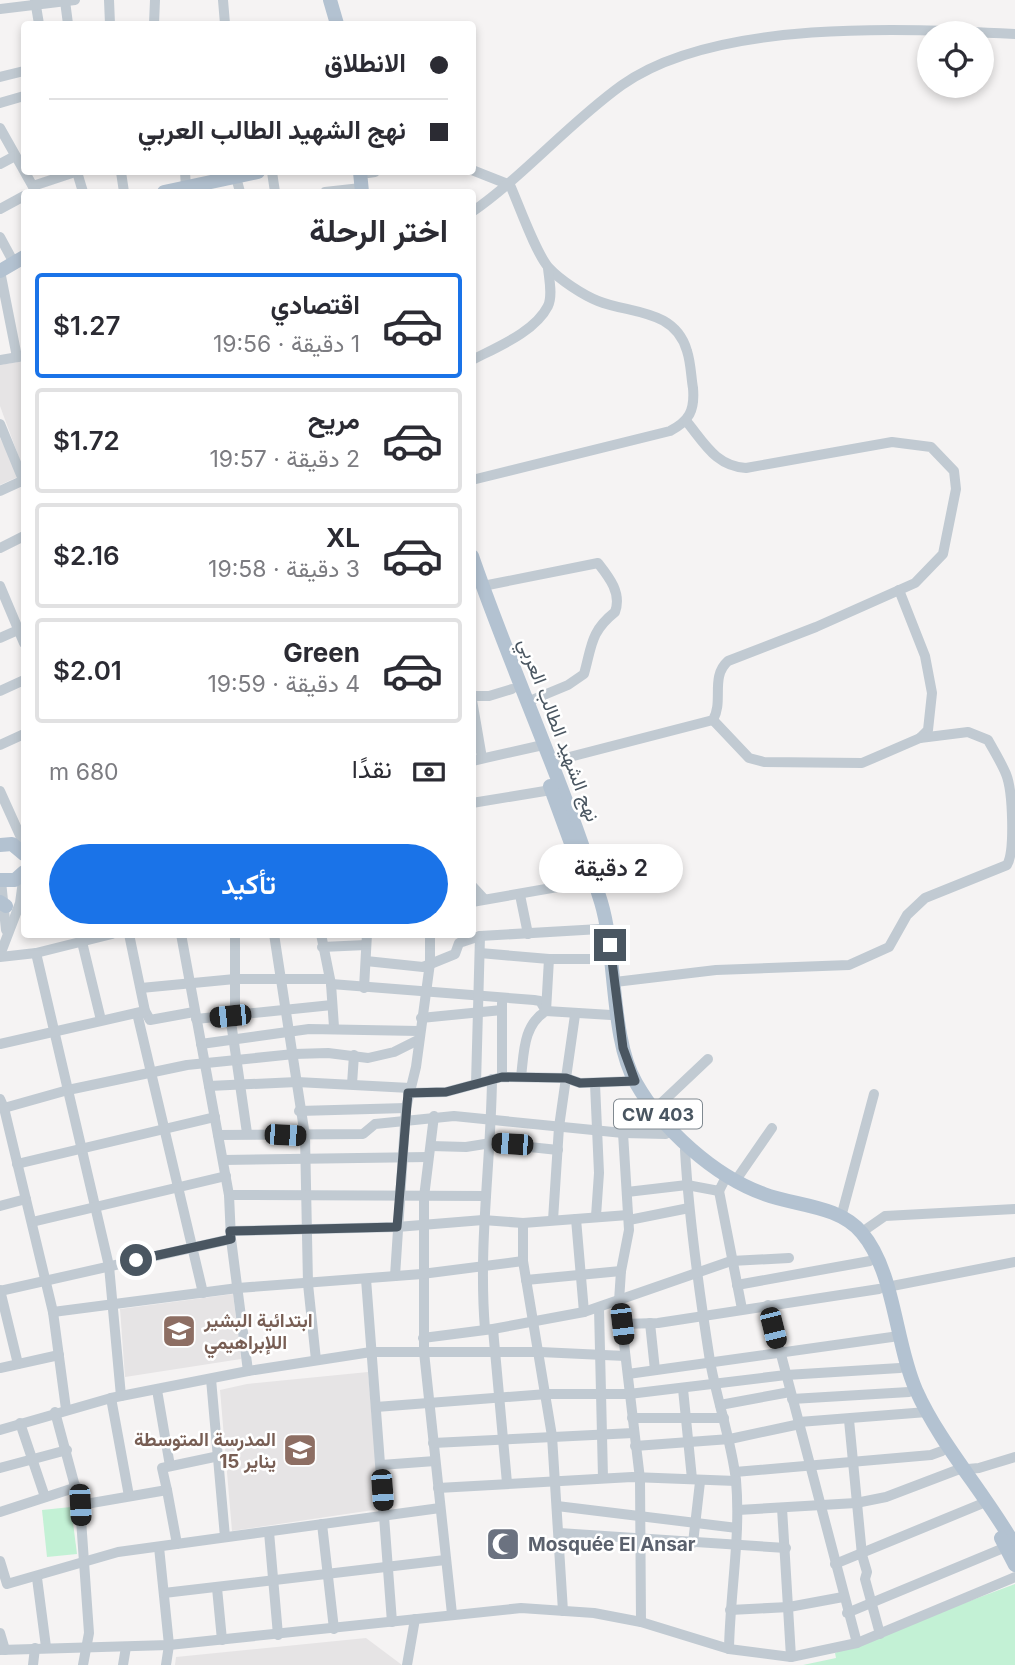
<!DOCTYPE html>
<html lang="ar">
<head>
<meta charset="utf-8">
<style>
  body { margin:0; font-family:Inter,Vazirmatn,sans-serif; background:#f2f2f3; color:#2b2b33; direction:rtl; height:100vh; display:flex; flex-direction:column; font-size:26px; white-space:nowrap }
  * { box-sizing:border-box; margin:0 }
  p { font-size:23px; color:#7c7c81 }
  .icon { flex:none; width:38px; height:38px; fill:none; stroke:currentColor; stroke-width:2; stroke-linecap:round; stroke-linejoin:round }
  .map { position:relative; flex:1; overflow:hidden; direction:ltr }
  .details { position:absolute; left:21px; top:189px; width:455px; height:749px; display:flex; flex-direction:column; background:#fff; border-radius:7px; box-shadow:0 4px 10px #0003; direction:rtl }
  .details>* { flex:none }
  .hud { position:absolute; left:21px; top:21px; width:455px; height:154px; border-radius:7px; box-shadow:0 4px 10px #0003; direction:rtl; display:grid; align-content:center; height:154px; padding:0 28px; background:#fff }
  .tools { position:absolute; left:917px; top:21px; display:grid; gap:14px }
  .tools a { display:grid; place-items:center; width:77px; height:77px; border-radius:50%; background:#fff; box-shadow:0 4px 10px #0003; font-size:35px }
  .end { position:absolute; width:32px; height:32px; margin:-16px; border:9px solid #4a5661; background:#fff; box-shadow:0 0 0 4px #fff }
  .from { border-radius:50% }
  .bubble { position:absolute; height:49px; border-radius:24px; background:#fff; box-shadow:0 4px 10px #0003; font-size:23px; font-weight:600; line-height:49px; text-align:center; direction:rtl }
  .car { position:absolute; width:21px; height:42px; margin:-21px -10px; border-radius:9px; box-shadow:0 0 5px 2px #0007; background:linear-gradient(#222 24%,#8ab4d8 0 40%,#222 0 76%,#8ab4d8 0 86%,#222 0) }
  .hud b { display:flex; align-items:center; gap:24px; height:66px; font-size:26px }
  .hud b+b { border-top:2px solid #e1e1e2 }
  .hud i { width:18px; height:18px; background:#2b2b33 }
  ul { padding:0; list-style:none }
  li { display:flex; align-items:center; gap:21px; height:105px; margin:0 14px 10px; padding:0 14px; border:4px solid #e1e1e2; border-radius:7px }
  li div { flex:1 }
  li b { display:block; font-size:26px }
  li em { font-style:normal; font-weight:600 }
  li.selected { border-color:#1a73e8 }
  li>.icon { width:63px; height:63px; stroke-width:1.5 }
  h2 { padding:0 28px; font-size:32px; line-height:84px }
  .pay { display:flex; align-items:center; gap:18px; height:77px; padding:0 28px; font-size:26px }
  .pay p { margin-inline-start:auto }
  .action { display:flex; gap:14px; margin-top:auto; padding:14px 28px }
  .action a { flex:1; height:80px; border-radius:42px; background:#1a73e8; color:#fff; font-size:28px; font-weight:600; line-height:80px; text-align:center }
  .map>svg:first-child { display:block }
  .education { fill:#e6e4e5 }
  .green { fill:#c3f1d5 }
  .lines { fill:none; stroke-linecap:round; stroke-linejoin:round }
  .minor { stroke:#c1cad2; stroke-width:10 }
  .major { stroke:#b3c2d1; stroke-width:14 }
  .route { stroke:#4a5661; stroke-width:9 }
  .labels { text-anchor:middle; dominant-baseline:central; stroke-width:5; stroke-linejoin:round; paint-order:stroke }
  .shield { fill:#fff; stroke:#808990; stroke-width:2 }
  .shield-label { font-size:18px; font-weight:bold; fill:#4a5661 }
  .street-label { font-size:19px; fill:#4a5661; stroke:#fff }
  .education-label { font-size:19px; font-weight:bold; fill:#785e54; stroke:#fff; text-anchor:start }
  .worship-label { font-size:19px; font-weight:bold; fill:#5b616d; stroke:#fff; text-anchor:start }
</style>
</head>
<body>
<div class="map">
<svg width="1015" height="1665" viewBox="0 0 1015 1665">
  <rect width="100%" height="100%" fill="#f5f3f3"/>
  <g class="education">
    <polygon points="24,361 24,471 0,406 0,365"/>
    <polygon points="0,438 20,476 0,485"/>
    <polygon points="233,1294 241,1359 125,1377 120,1309"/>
    <polygon points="368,1372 380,1509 232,1531 220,1390 247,1384"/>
    <polygon points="366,1638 402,1665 175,1665 176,1657"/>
  </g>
  <g class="green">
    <polygon points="71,1507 77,1554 47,1557 42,1510"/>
    <polygon points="1015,1584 1015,1665 803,1665 836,1658 835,1653 857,1643"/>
  </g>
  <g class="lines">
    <g class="minor">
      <polyline points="35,0 39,24"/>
      <polyline points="109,0 110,24"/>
      <polyline points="223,0 225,24"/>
      <polyline points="65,1 68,24"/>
      <polyline points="0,9 75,0"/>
      <polyline points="154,24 155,0"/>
      <polyline points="0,77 24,71"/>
      <polyline points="0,103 24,96"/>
      <polyline points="0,128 36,192"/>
      <polyline points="0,164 15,156"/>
      <path d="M472,170L510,185C519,205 536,254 549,268C560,280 583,295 598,301C631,314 675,309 687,351C691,363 691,377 693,388C695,411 689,421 670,431L472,480"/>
      <polyline points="77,172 83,192"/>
      <polyline points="121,172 124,192"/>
      <polyline points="185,172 186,187"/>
      <polyline points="272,172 275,192"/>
      <polyline points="368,173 375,172"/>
      <polyline points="236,177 240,192"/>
      <polyline points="33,186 75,172"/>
      <polyline points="325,192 361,188"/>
      <polyline points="0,209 24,196"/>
      <path d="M472,212C526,174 569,123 622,85C715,19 904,28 1015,34"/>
      <polyline points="0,237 14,263"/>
      <polyline points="0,271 17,357"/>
      <polyline points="0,360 24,356"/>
      <path d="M472,360C497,347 535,332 548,306C553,295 549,279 548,268"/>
      <polyline points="0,424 24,482"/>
      <polyline points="0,491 24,480"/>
      <polyline points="0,548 24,536"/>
      <polyline points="472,584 473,584"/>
      <polyline points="0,586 24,643"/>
      <path d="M483,586L598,563C609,577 622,593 615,612C590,632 592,646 584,674L568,685L527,702"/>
      <polyline points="0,638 18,630"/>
      <polyline points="0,691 24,680"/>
      <polyline points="472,696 489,696 512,689"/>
      <polyline points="472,700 482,758"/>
      <polyline points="713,720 749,758 764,762 862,763 920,738 928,730 932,693 925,656 899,590"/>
      <polyline points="0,745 24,734"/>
      <polyline points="472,761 543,745"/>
      <path d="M550,762L713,720C724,701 710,677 728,661L816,627L915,583L943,554L956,489L954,471L931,447L892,442L746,468C716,466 705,444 687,422"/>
      <polyline points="0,791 23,842"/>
      <polyline points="472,803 551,790"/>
      <polyline points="1,881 6,930"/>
      <polyline points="472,886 484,899"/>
      <polyline points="520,895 528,934"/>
      <polyline points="472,902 586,882"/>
      <polyline points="129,934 145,1011 150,1020 194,1012"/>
      <polyline points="181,934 229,1195 231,1239 248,1371"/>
      <polyline points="235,934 235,1010 230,1015 247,1133"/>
      <polyline points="274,934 305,1136 308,1284 316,1360"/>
      <polyline points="321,934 331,984 334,1027"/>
      <polyline points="82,942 101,1020"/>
      <polyline points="322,947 366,945"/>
      <polyline points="36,953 109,1266 121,1396"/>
      <polyline points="480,953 549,959 606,959"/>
      <polyline points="0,955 20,903 24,874"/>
      <polyline points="0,957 36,953 112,934"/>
      <polyline points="366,961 423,967 455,954 459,943 480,936 600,929"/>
      <path d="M615,982L716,970L849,965L889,947L907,915L925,898L1007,865C1015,852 1013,791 1006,774C1001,762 994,751 988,740L968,732L920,738"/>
      <polyline points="331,984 534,1000 540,1001 546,1011 611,1015"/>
      <polyline points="141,988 235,979 328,979"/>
      <polyline points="364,988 367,934"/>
      <polyline points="137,1013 203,1293"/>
      <polyline points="421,1018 502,1010"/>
      <polyline points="196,1019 332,1005"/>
      <polyline points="0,1044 145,1011"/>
      <polyline points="201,1044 309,1029 419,1031"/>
      <polyline points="502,1077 502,1003"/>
      <path d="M521,1077C524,1053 523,1025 546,1011L549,959"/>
      <polyline points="352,1084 354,1055"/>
      <polyline points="476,1084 480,936"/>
      <polyline points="595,1084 599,1173 596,1216"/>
      <polyline points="209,1086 297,1082 410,1088"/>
      <polyline points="408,1093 446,1092 502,1077 566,1078 580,1083 635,1081"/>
      <polyline points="0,1099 4,1108 68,1090 187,1065 294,1054 328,1053 368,1058 394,1052 418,1040"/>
      <polyline points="4,1108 53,1312 66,1409"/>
      <polyline points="654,1110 708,1059"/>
      <polyline points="299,1111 406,1108"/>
      <polyline points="434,1116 424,1197 424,1352 452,1614"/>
      <polyline points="623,1133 629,1230 621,1271 619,1301 640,1479 641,1622"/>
      <polyline points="218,1135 363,1134 375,1124 454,1116 623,1133 666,1134"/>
      <polyline points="431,1146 466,1147 491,1143 558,1150"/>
      <path d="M685,1150C689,1221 699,1291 710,1361C717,1401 731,1439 736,1480C741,1536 730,1593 729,1649"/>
      <polyline points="223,1160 428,1157"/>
      <polyline points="17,1164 215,1117"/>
      <polyline points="736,1180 772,1128"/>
      <polyline points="719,1191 742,1309"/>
      <polyline points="627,1192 687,1185 719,1191 725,1179"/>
      <polyline points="229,1195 486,1196"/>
      <polyline points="0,1206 26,1199"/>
      <polyline points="841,1217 874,1094"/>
      <polyline points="576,1219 584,1312"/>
      <polyline points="553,1220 559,1127 575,1015"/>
      <polyline points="629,1220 689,1208"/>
      <polyline points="32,1222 226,1176"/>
      <polyline points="523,1223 523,1261 552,1436 563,1611"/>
      <polyline points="230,1231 397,1227 483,1220 523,1223 628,1215"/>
      <polyline points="862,1232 885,1216 1015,1209"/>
      <polyline points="395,1276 406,1108 416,1067 430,963 430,934"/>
      <polyline points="366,1279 392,1622"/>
      <polyline points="526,1280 621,1271"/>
      <polyline points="737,1285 870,1261"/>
      <polyline points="887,1287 1015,1262"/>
      <polyline points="0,1290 18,1364"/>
      <polyline points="0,1291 231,1239"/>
      <polyline points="768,1305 857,1643"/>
      <polyline points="599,1308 603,1478"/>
      <polyline points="53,1312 238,1288 422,1274 523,1261"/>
      <polyline points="650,1323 655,1370"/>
      <polyline points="622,1324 658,1323 879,1289"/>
      <path d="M485,1329C478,1245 491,1163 492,1079"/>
      <polyline points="493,1329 507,1483"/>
      <polyline points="423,1338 493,1329 584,1312 731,1261 789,1258"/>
      <polyline points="0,1368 59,1355"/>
      <polyline points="628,1374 899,1336"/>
      <polyline points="211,1379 225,1537"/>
      <polyline points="683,1389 692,1479"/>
      <polyline points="157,1390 170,1466"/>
      <polyline points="111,1398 129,1496"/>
      <polyline points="792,1399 909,1392"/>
      <polyline points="720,1405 790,1392"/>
      <polyline points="376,1407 547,1394 629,1394 786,1375 900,1368"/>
      <polyline points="55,1412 80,1505 89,1633 83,1665"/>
      <polyline points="632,1418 724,1418"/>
      <polyline points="849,1420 862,1555 867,1572 865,1579 880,1634"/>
      <polyline points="799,1422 927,1412"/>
      <polyline points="20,1423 45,1497"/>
      <polyline points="0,1430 111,1398 248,1371 371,1352 540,1352 625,1356"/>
      <polyline points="433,1443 633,1433"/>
      <polyline points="635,1446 730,1439 800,1424"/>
      <polyline points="381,1465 435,1461"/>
      <polyline points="0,1468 67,1450"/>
      <polyline points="735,1472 931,1455 942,1451"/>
      <polyline points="438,1488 632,1477 736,1481"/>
      <polyline points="167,1490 177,1544"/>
      <polyline points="80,1505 167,1490 162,1468 219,1456"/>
      <polyline points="557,1506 737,1528"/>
      <polyline points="782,1508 791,1657"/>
      <polyline points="738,1510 856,1503 886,1497 957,1470 979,1468 1015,1457"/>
      <polyline points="0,1512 77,1487"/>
      <polyline points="322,1524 334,1629"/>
      <polyline points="269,1532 278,1635"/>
      <polyline points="559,1533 786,1548"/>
      <polyline points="693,1543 700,1482"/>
      <polyline points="159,1547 169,1645 166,1665"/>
      <polyline points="0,1561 7,1584 118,1552 440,1508"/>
      <polyline points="835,1564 981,1504"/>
      <polyline points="37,1578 46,1647"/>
      <polyline points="217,1588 222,1640"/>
      <polyline points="164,1593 445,1560"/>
      <polyline points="730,1610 789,1607 843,1597"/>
      <polyline points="847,1613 1006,1547"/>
      <polyline points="0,1633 5,1650"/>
      <polyline points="0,1650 169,1645 521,1608 594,1613 641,1622 729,1649 791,1657 857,1643 1015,1577"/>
      <polyline points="33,1665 35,1648"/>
      <polyline points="123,1665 126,1647"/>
      <polyline points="407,1665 415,1619"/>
    </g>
    <g class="major">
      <polyline points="330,0 337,24"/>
      <polyline points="360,172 362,192"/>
      <polyline points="164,192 258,172"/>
      <polyline points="0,271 24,257"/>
      <path d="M472,556C512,672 565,785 601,902C617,955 610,1038 636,1083C662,1129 714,1176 764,1194C796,1206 839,1205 862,1233C895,1272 895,1343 916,1390C940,1444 985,1493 1015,1546"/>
      <polyline points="550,786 579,865"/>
      <polyline points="0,845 12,844 24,854"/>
      <polyline points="0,880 15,880 24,872"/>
      <polyline points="0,902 6,906"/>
      <polyline points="1001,1538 1015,1565"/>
    </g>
  </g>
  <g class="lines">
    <polyline class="route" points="136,1260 231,1239 230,1231 397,1227 408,1093 446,1092 502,1077 566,1078 580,1083 635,1081 623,1048 610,945"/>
  </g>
  <defs>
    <g id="school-square" transform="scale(1.75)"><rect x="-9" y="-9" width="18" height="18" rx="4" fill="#8d6e63" stroke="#fff"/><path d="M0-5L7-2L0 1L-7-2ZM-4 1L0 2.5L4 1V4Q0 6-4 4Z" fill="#fff"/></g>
    <g id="mosque-square" transform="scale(1.75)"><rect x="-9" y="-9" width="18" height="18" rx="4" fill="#6b7280" stroke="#fff"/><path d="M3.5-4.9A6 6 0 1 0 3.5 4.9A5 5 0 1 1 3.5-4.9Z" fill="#fff"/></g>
  </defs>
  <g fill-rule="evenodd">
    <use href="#school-square" x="179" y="1331"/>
    <use href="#school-square" x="300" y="1450"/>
    <use href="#mosque-square" x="503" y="1544"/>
  </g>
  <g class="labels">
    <rect class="shield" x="614" y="1099.5" width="88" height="29" rx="5"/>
    <g class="shield-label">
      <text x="658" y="1114">CW 403</text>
    </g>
    <g class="street-label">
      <text transform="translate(559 730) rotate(69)">نهج الشهيد الطالب العربي</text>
    </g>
    <g class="education-label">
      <text x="204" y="1320">ابتدائية البشير<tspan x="204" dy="22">اللإبراهيمي</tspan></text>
      <text x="276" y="1439" text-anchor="end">المدرسة المتوسطة<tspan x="276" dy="22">15 يناير</tspan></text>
    </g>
    <g class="worship-label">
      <text x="528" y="1544">Mosquée El Ansar</text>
    </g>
  </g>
</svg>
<div class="tools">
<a><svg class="icon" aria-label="locate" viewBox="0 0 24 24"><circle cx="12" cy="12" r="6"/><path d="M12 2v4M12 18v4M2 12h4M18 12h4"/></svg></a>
</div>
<i class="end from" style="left:136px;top:1260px"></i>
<i class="end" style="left:610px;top:945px"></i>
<div class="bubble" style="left:539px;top:844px;width:144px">2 دقيقة</div>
<i class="car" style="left:230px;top:1016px;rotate:264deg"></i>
<i class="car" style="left:285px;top:1135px;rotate:93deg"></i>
<i class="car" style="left:512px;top:1144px;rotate:274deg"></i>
<i class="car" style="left:622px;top:1324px;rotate:173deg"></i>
<i class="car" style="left:773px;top:1328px;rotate:166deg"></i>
<i class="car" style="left:382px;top:1490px;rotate:176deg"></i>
<i class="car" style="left:80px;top:1505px;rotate:177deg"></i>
<div class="hud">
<b><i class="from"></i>الانطلاق</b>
<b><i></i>نهج الشهيد الطالب العربي</b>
</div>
<section class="details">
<h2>اختر الرحلة</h2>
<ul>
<li class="selected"><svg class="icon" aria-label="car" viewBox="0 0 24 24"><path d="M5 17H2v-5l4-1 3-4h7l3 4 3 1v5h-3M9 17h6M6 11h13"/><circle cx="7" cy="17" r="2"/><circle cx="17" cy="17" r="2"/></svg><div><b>اقتصادي</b><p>1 دقيقة · 19:56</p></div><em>$1.27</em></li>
<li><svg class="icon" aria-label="car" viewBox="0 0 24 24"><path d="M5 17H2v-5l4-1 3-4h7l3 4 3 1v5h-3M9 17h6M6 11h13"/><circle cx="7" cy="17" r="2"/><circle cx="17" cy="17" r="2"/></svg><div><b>مريح</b><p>2 دقيقة · 19:57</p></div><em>$1.72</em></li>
<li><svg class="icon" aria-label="car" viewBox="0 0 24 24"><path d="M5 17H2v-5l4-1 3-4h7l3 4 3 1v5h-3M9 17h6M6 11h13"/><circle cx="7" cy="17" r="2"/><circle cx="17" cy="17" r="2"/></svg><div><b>XL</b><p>3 دقيقة · 19:58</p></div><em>$2.16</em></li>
<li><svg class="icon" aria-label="car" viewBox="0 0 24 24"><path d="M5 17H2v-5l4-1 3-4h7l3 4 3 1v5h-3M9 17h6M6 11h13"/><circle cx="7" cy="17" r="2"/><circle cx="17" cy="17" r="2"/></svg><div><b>Green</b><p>4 دقيقة · 19:59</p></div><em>$2.01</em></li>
</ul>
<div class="pay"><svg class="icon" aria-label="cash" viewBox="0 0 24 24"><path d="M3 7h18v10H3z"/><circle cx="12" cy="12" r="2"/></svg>نقدًا<p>680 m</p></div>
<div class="action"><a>تأكيد</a></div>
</section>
</div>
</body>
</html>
